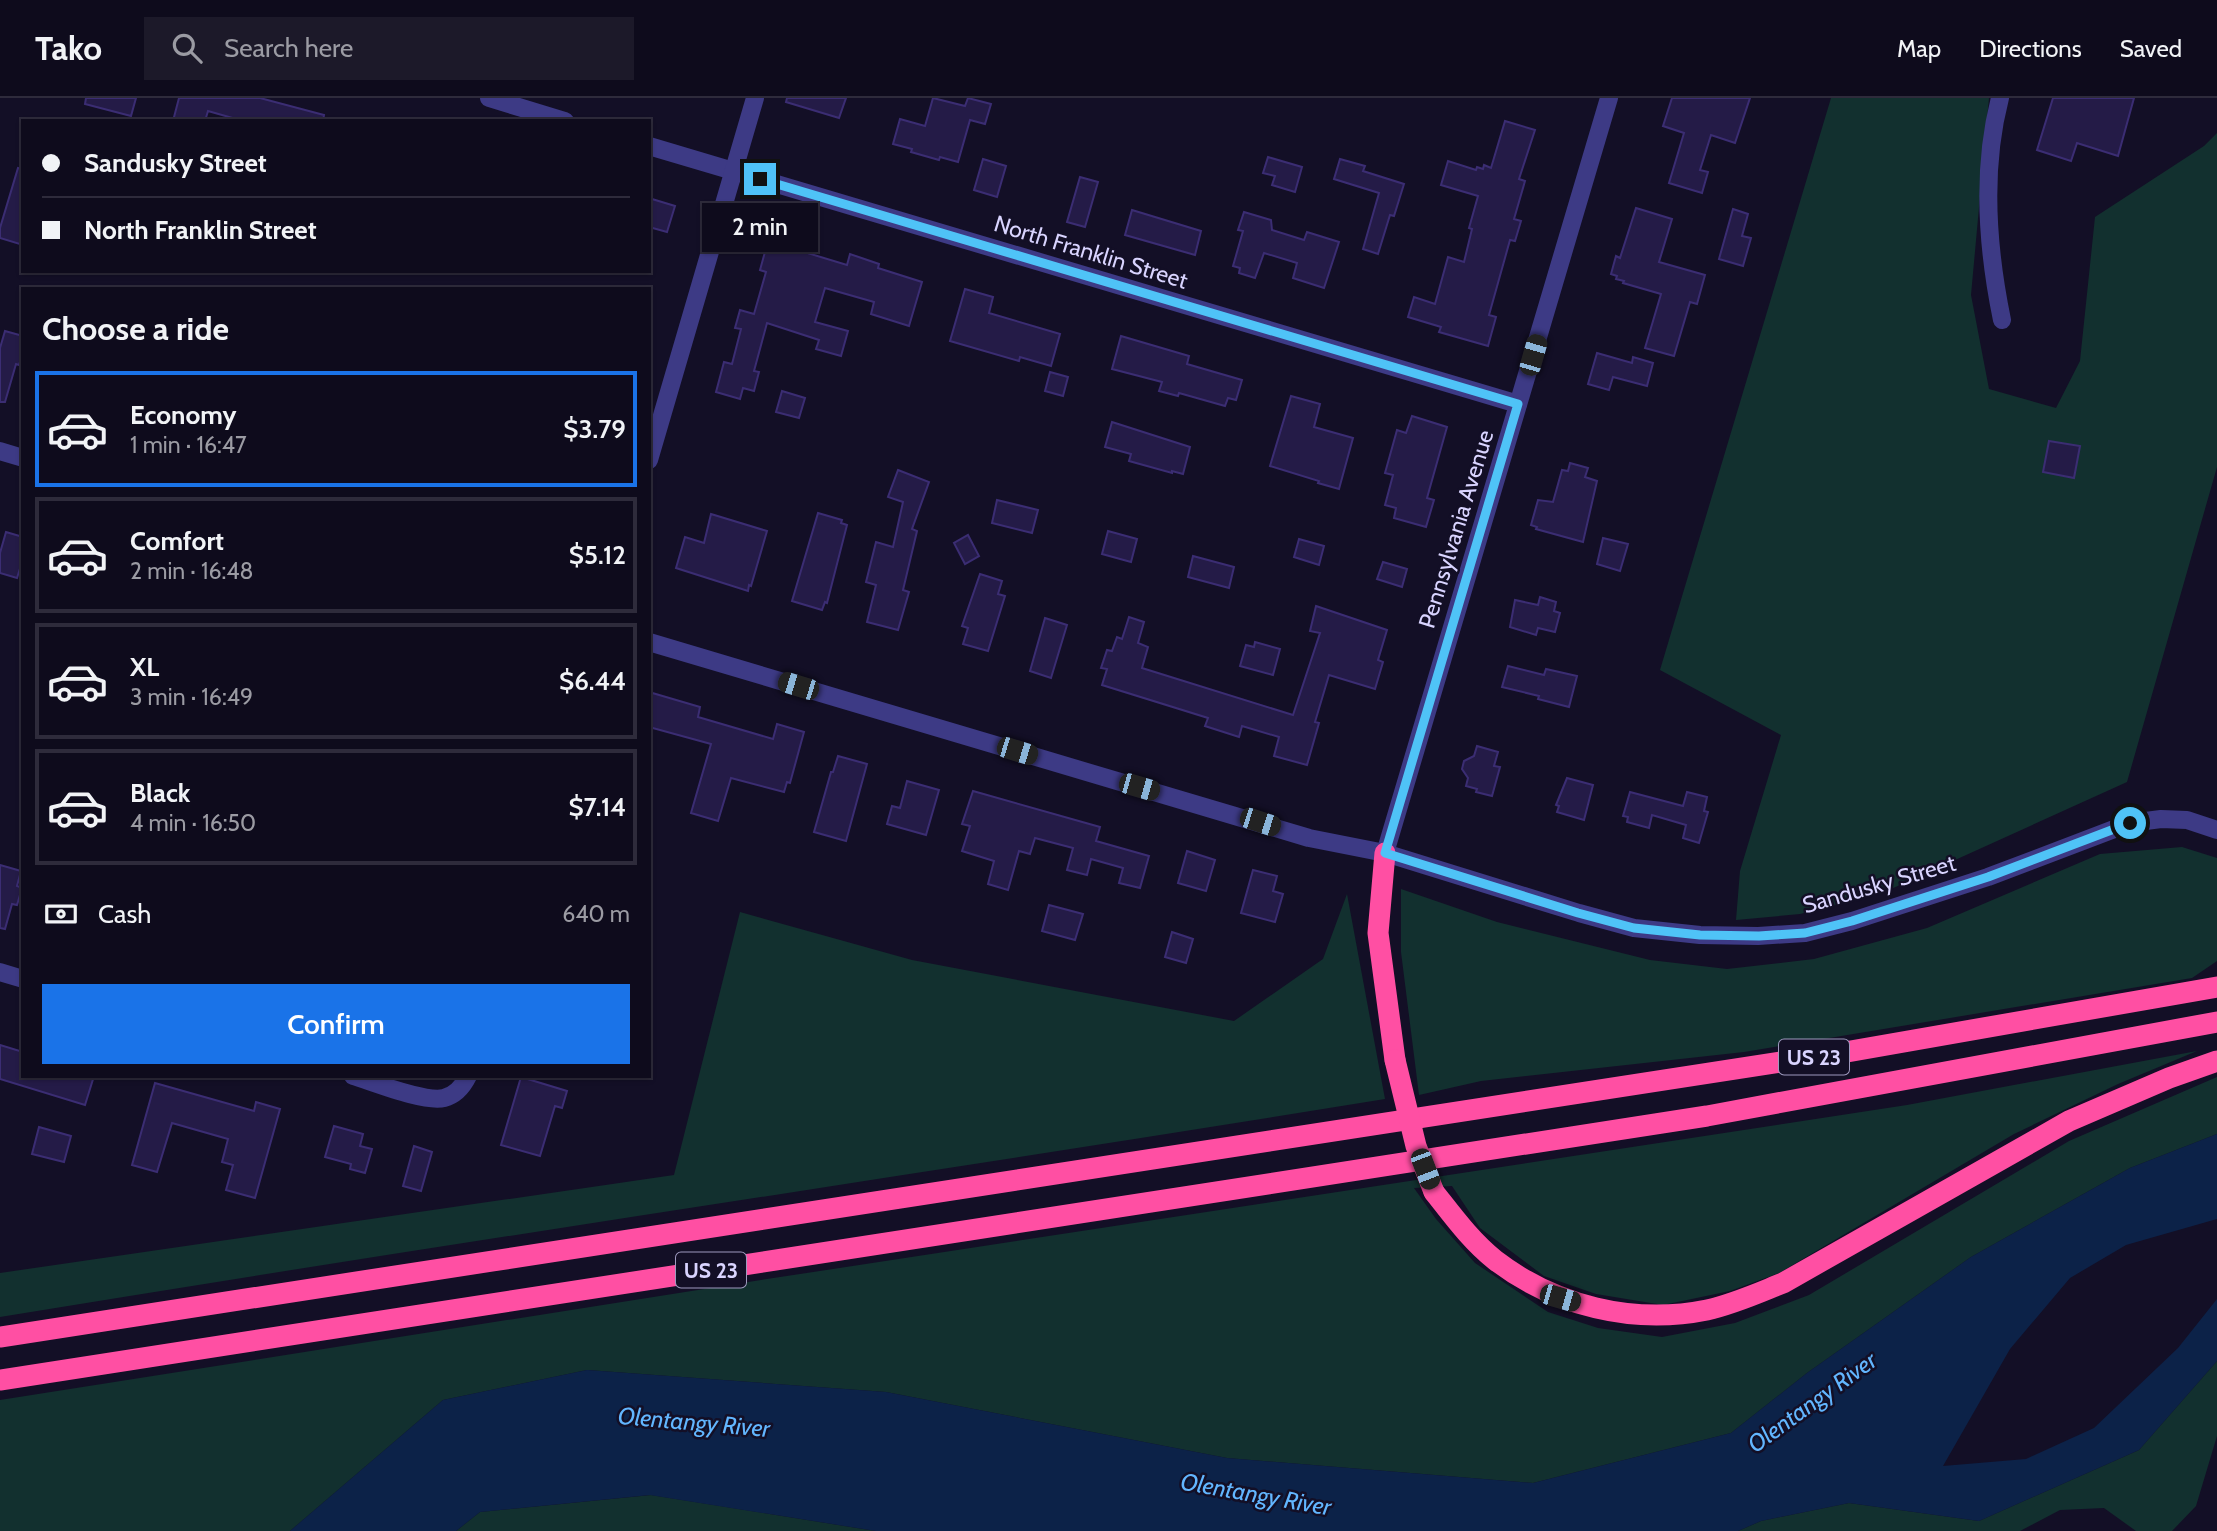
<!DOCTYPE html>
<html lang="en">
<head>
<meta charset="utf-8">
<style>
  body { margin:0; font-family:Cabin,sans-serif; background:#1c1929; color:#f1f3f6; height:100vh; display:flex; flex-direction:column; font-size:26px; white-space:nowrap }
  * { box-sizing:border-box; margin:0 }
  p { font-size:23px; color:#9b9ba3 }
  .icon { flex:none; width:38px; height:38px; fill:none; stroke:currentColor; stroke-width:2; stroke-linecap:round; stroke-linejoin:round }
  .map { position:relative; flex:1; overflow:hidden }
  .sheet { position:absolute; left:21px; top:189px; width:630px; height:791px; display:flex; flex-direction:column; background:#0e0b1c; border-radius:0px; box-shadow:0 2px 5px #0004,0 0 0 2px #2e2b3b }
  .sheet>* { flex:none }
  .top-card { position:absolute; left:21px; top:21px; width:630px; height:154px; border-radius:0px; box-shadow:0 2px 5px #0004,0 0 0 2px #2e2b3b; display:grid; align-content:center; height:154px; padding:0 21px; background:#0e0b1c }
  .end { position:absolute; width:32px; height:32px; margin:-16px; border:9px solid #4fc3f7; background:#111; box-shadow:0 0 0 4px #111 }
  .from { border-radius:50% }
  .bubble { position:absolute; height:49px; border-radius:0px; background:#0e0b1c; box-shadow:0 2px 5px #0004,0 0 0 2px #2e2b3b; font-size:23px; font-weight:600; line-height:49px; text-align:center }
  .car { position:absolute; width:21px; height:42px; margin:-21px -10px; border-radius:9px; box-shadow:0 0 5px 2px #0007; background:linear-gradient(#222 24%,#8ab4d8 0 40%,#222 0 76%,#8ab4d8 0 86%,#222 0) }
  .top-card b { display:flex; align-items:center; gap:24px; height:66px; font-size:26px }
  .top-card b+b { border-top:2px solid #2e2b3b }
  .top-card i { width:18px; height:18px; background:#f1f3f6 }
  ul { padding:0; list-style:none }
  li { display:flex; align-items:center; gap:21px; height:116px; margin:0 14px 10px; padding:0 7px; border:4px solid #2e2b3b; border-radius:0px }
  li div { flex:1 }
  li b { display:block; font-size:26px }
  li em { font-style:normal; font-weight:600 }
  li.selected { border-color:#1a73e8 }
  li>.icon { width:63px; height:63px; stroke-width:1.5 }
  h2 { padding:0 21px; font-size:32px; line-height:84px }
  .pay { display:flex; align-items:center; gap:18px; height:77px; padding:0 21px; font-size:26px }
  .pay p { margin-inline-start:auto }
  .button { display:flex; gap:14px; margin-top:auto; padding:14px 21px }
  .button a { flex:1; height:80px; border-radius:0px; background:#1a73e8; color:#fff; font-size:28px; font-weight:600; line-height:80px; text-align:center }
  header { display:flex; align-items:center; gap:42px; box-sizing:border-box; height:98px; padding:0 35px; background:#0e0b1c; border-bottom:2px solid #2e2b3b }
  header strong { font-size:33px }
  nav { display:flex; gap:38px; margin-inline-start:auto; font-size:24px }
  .search { width:490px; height:63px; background:#1c1929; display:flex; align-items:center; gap:18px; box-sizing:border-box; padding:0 24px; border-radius:0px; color:#9b9ba3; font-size:26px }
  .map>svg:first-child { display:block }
  .green { fill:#12302f }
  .water { fill:#0c2248 }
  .building { fill:#241b47; stroke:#3b2d73; stroke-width:2 }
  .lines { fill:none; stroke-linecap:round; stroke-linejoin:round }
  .minor { stroke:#3d3a85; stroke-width:18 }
  .highway { stroke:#ff4fa3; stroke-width:21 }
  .highway-bridge { stroke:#ff4fa3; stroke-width:21 }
  .route { stroke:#4fc3f7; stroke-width:9 }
  .labels { text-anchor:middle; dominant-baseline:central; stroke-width:5; stroke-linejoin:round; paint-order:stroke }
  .shield { fill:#130f26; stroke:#9e99be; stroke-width:2 }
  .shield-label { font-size:21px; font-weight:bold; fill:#d9d4ff }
  .street-label { font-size:23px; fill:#d9d4ff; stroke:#130f26 }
  .water-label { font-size:24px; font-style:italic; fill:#62b6ff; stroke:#130f26 }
</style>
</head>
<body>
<header>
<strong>Tako</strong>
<div class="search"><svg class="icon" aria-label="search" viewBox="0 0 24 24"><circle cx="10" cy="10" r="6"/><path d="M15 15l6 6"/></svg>Search here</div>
<nav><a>Map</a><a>Directions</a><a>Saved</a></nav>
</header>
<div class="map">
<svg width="2217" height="1433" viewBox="0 0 2217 1433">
  <rect width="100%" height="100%" fill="#130f26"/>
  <g class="green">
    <polygon points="1831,0 1989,0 1971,197 1989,291 2056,310 2080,263 2095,119 2204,48 2217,35 2217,369 2127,684 1880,796 1800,816 1736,822 1740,773 1781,637 1660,572"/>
    <polygon points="2182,749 2217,760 2217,863 2192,880 1744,954 1481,983 1419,997 1401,854 1401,791 1497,824 1650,862 1727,871 1814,861 1927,830 2100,756"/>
    <path d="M1347,796L1385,1001C924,1076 461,1143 0,1219V1175L674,1077L740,814L912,862L1234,923L1323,861Z"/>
    <polygon points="2197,953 2118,986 2014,1036 1779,1175 1730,1193 1663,1207 1596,1196 1544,1178 1480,1130 1452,1088 1414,1090 1436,1121 1475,1165 1548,1214 1598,1230 1662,1239 1735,1225 1809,1197 2069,1043 2217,979 2217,1036 2130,1070 1971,1159 1807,1275 1731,1335 1533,1385 1227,1360 886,1294 587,1272 443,1302 290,1433 0,1433 0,1302 761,1182 1907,1007"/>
    <polygon points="2217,1263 2217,1338 2196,1408 2172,1433 2136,1433 2104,1410 2060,1412 2020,1433 1738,1433 1761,1423 1849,1405 1979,1423 2139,1352"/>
    <polygon points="651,1397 876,1433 456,1433 480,1414"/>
  </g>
  <polygon class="water" points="2217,1036 2217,1121 2126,1147 2070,1180 2010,1251 1943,1368 2026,1361 2094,1330 2178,1250 2217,1201 2217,1263 2139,1352 1979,1423 1849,1405 1761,1423 1738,1433 876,1433 650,1397 480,1414 456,1433 290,1433 443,1302 587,1272 886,1294 1227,1360 1533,1385 1731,1335 1807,1275 1971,1159 2130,1070"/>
  <g class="building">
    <polygon points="86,0 136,0 131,18 85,6"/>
    <polygon points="179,0 260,0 324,17 323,23 243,23 208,13 205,23 173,23"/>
    <polygon points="787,0 846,0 839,20 786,4"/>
    <polygon points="933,0 965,8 968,0 991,6 985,26 970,22 958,64 940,59 939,62 911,54 912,51 893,46 900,21 925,28"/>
    <polygon points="1672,0 1750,0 1735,45 1711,37 1700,72 1708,74 1702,95 1669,85 1684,35 1663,28"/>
    <polygon points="2053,0 2134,0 2118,58 2077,45 2071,63 2037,52"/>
    <polygon points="1505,23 1535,32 1519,81 1525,83 1514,121 1521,123 1515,143 1510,142 1489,217 1496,219 1488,248 1439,234 1441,229 1408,219 1414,199 1435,206 1448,159 1464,164 1472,131 1469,130 1478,98 1441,87 1448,63 1476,72 1477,69 1483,71 1484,67 1491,70"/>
    <polygon points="1268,59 1302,69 1295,94 1272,87 1275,78 1263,75"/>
    <polygon points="983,61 1006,68 997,99 974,92"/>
    <polygon points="1340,61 1365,68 1363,73 1404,86 1394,118 1390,117 1378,156 1363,151 1379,95 1334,81"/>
    <polygon points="18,70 23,71 23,147 0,140 0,130"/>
    <polygon points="1080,79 1098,84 1085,129 1067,124"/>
    <polygon points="652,101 675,108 667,134 649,129 649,111"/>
    <polygon points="1636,110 1672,121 1659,164 1705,177 1697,206 1690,204 1674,258 1645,250 1661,196 1623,185 1624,183 1616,181 1617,178 1611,176 1616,158 1620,160"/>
    <polygon points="1733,111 1748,116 1742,138 1751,140 1743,168 1719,161"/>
    <polygon points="1132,112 1201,133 1195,157 1125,137"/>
    <polygon points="1244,114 1271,122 1272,132 1304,142 1307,134 1339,144 1324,190 1293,180 1297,165 1264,155 1255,180 1239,175 1240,170 1233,168 1243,133 1238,132"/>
    <polygon points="768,143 847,167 850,156 879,166 878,170 922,184 909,228 871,216 874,204 825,190 815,224 848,233 841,258 816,251 819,242 767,225 754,273 759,274 754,293 743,290 740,301 716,294 724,264 732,266 741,231 735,230 740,212 754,216 766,174 760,172"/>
    <polygon points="965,191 993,199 989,215 1060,236 1051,268 1020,259 1019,263 950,243"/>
    <polygon points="5,233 23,238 23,254 19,267 16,266 5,304 0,304 0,250"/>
    <polygon points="1121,238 1189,258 1187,266 1242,282 1236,302 1228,300 1225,308 1179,295 1178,298 1159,293 1162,284 1112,271"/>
    <polygon points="1597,255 1632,265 1633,259 1653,265 1647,288 1613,279 1609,292 1588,286"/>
    <polygon points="1050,274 1068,279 1063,298 1045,293"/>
    <polygon points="782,293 805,300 799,320 776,314"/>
    <polygon points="1291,298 1320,306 1314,329 1353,340 1339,391 1318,385 1319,383 1270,368"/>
    <polygon points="1412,318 1447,329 1427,400 1434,402 1426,429 1394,420 1396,410 1385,407 1393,377 1385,375 1397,332 1406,335"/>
    <polygon points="1112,324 1190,349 1183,376 1172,373 1172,375 1129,363 1131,356 1105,349"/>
    <polygon points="2049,343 2080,348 2074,380 2043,374"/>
    <polygon points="1570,365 1588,370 1585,379 1597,383 1583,444 1536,431 1537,429 1531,427 1538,402 1553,404 1562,372 1568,373"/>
    <polygon points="898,372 929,384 912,431 917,433 903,492 909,494 898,532 867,524 876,487 866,484 876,444 893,449 903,404 888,399"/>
    <polygon points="997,402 1038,412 1032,435 992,425"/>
    <polygon points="818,415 842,422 841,425 847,427 827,505 825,504 822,512 792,503"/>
    <polygon points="711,416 767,433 751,488 749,487 748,493 676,470 685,439 704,445"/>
    <polygon points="1108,433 1137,441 1131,464 1102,456"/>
    <polygon points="6,434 23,439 23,461 17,480 0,475 0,455"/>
    <polygon points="968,437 979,458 965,466 954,445"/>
    <polygon points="1603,440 1628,446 1620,473 1597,466"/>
    <polygon points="1299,441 1324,448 1319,467 1294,459"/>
    <polygon points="1193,458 1234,469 1229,490 1188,479"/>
    <polygon points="1383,464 1407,471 1402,489 1377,481"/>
    <polygon points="980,476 1002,483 998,496 1005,498 988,553 963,546 968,530 962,528"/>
    <polygon points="1540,499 1556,504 1554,513 1560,515 1555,534 1538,530 1536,537 1510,529 1515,502 1538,507"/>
    <polygon points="1316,508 1387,532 1378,562 1383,564 1375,591 1329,577 1315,624 1319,625 1307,667 1274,658 1279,639 1242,628 1239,639 1205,628 1208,620 1102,587 1107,571 1101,570 1107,552 1112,553 1117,539 1122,541 1129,519 1144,524 1138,545 1148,549 1142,570 1293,617 1320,535 1310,533"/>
    <polygon points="1045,520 1067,527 1051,580 1030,573"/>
    <polygon points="1255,544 1280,551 1273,577 1240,568 1246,547 1254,549"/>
    <polygon points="1508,568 1544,577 1546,571 1577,578 1569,609 1538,601 1539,598 1502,589"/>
    <polygon points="649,594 700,609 698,619 773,641 777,626 804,634 790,685 787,684 784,694 731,680 718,723 691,715 711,646 649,629"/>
    <polygon points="1477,648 1498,654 1494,668 1500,669 1492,698 1476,694 1477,691 1466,688 1468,680 1462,671 1464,663 1474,658"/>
    <polygon points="838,658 867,666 846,743 814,734 831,674 833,674"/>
    <polygon points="1567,680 1593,687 1584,722 1557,714 1559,708 1556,707"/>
    <polygon points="907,683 939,692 926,737 887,726 892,708 900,710"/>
    <polygon points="973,693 1100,729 1096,743 1149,758 1140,790 1119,785 1123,770 1091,761 1087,777 1067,772 1073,750 1035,740 1030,756 1019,753 1008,792 988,786 994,763 962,753 970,728 962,726"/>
    <polygon points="1630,694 1683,708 1687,694 1707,699 1704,713 1708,714 1699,745 1683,740 1686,727 1652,717 1649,730 1627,724 1628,719 1623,718"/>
    <polygon points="1187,753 1215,762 1206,793 1178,785"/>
    <polygon points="0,767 21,773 17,788 22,790 17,807 12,806 5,831 0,830"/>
    <polygon points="1253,772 1277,778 1273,793 1283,796 1275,824 1241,815"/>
    <polygon points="1049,807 1083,816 1075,842 1042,833"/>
    <polygon points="1172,834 1193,841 1186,865 1165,859"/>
    <polygon points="0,947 23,954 23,978 94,978 85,1007 0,981"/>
    <polygon points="521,979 567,993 562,1010 555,1008 540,1058 501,1047"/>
    <polygon points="155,985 254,1013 256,1004 280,1011 255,1100 226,1092 233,1067 222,1064 228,1041 172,1025 157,1074 132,1067"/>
    <polygon points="334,1028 363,1036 360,1048 372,1051 365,1075 350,1071 351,1066 325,1059"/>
    <polygon points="39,1029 71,1038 64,1064 32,1056"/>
    <polygon points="414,1048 432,1054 421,1093 403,1088"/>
  </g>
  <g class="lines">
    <g class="minor">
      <polyline points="489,0 565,23"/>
      <path d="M2000,0C1981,73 1987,149 2002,222"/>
      <polyline points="649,48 1518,306"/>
      <polyline points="0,353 23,360"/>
      <polyline points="649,362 755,0"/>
      <polyline points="649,544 1309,740 1385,755 1579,815 1634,830 1700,837 1758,838 1805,835 1852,823 1988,779 2130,725 2161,721 2187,722 2217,732"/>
      <polyline points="1385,755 1609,0"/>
      <polyline points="0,874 23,881"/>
      <path d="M353,978C373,984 425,1005 444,1000C456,997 463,988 468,978"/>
    </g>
    <g class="highway">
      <polyline points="1385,755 1378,835 1395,962"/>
      <path d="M1434,1094C1453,1118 1471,1143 1495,1162C1555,1208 1633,1227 1707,1212C1734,1206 1758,1195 1783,1185L2069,1023L2169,980L2217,963"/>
      <polyline points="0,1239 1846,954 2217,889"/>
      <polyline points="0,1282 1707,1018 2217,924"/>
    </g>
    <polyline class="highway-bridge" points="1395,962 1416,1048 1434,1094"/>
  </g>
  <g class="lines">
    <polyline class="route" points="760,81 1518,306 1385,755 1578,815 1634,830 1700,837 1759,838 1805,835 1852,823 1988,779 2130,725"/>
  </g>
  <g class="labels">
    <g class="shield">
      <rect x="1779" y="941.5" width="70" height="35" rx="5"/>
      <rect x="676" y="1154.5" width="70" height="35" rx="5"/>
    </g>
    <g class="shield-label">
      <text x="1814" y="959">US 23</text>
      <text x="711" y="1172">US 23</text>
    </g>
    <g class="street-label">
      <text transform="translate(1091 154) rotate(17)">North Franklin Street</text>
      <text transform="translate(1456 431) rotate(-73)">Pennsylvania Avenue</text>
      <text transform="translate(1879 786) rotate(-16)">Sandusky Street</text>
    </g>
    <g class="water-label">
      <text transform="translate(1812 1304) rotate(-36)">Olentangy River</text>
      <text transform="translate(694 1324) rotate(5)">Olentangy River</text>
      <text transform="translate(1256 1396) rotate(10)">Olentangy River</text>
    </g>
  </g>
</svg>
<i class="end from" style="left:2130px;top:725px"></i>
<i class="end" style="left:760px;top:81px"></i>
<div class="bubble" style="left:702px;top:105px;width:116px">2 min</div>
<i class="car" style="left:1533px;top:257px;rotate:16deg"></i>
<i class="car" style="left:798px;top:588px;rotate:287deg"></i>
<i class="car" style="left:1017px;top:653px;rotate:107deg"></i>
<i class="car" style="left:1139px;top:689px;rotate:106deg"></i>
<i class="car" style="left:1260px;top:724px;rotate:108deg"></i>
<i class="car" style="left:1425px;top:1071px;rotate:159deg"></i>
<i class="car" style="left:1560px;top:1200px;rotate:106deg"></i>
<div class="top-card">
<b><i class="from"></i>Sandusky Street</b>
<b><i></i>North Franklin Street</b>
</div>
<section class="sheet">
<h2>Choose a ride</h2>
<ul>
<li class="selected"><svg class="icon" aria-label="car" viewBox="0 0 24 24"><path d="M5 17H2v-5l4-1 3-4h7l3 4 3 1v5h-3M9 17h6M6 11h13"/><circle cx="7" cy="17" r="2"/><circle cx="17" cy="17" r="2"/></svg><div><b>Economy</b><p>1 min · 16:47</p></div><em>$3.79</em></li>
<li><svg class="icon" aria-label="car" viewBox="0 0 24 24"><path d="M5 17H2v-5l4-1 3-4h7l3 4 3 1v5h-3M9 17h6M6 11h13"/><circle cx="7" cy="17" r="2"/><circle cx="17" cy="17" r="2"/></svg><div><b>Comfort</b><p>2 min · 16:48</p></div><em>$5.12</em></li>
<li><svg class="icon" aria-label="car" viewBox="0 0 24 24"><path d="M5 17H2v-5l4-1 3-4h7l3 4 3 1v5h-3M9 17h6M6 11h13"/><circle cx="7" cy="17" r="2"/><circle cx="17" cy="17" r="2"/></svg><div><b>XL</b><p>3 min · 16:49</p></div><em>$6.44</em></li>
<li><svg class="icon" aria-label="car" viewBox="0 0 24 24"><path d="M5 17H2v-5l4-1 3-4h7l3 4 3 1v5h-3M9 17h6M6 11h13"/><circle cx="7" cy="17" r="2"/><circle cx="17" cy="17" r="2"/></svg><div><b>Black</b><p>4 min · 16:50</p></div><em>$7.14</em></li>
</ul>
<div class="pay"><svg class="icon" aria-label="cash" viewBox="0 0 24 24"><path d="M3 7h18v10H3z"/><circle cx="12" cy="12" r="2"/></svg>Cash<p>640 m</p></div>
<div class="button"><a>Confirm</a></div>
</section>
</div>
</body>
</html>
